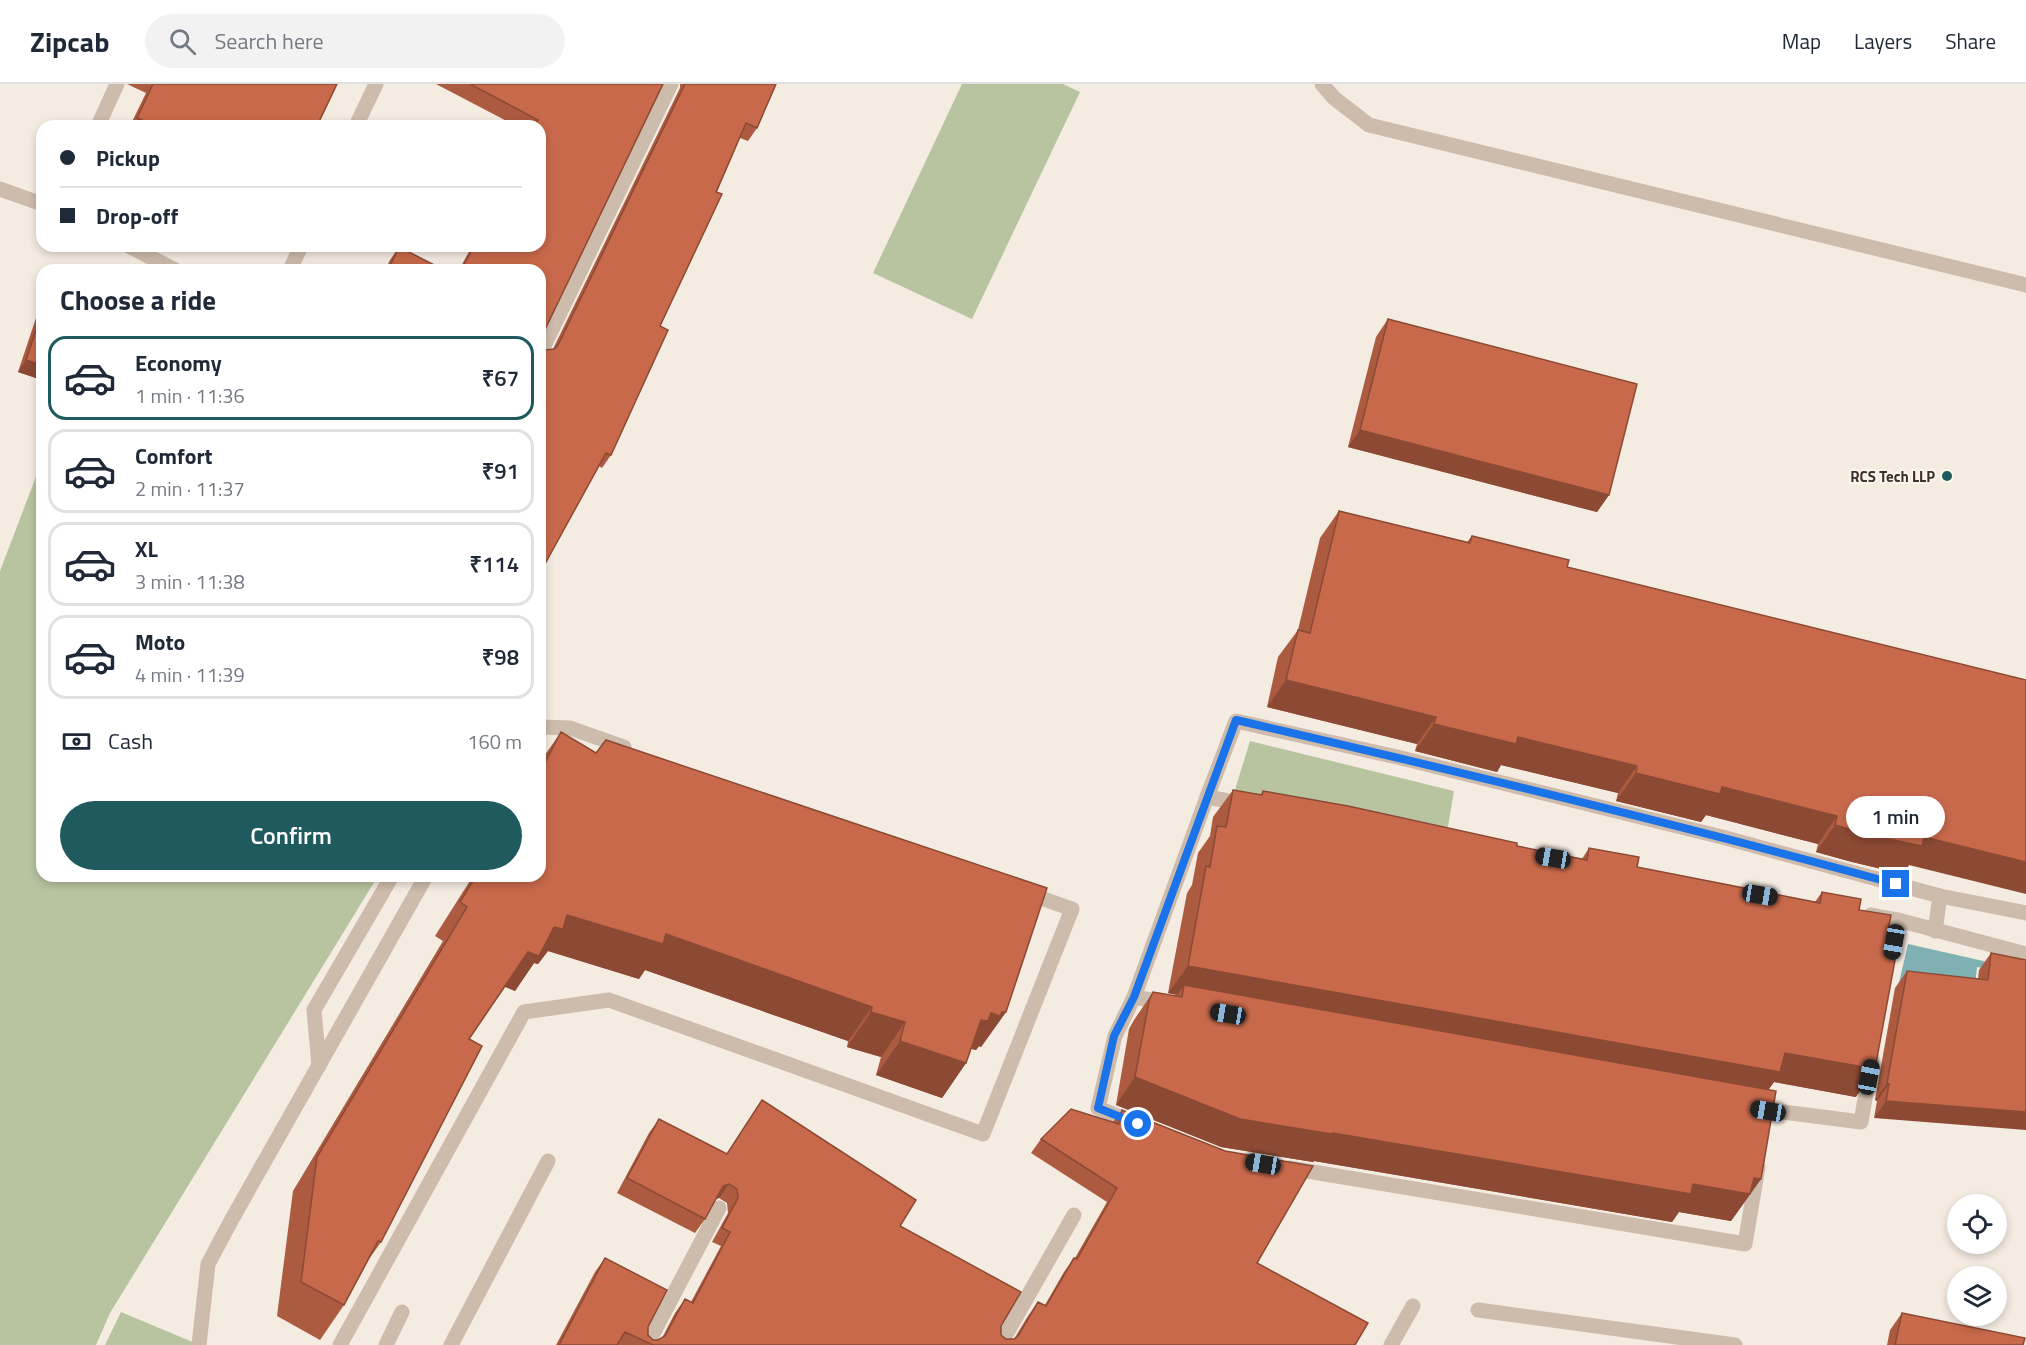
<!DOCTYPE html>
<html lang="en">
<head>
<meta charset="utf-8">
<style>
  body { margin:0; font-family:"Titillium Web",sans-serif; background:#f2f2f3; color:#1f2937; height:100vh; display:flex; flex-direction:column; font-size:22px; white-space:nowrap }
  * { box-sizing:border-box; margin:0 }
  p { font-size:20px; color:#747a83 }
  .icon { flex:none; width:33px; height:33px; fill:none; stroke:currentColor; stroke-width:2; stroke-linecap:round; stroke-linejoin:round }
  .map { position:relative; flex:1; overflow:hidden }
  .side { position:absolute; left:36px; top:180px; width:510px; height:618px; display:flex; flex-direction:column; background:#fff; border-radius:18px; box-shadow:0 3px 9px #0003 }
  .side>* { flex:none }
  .guide { position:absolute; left:36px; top:36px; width:510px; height:132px; border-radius:18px; box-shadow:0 3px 9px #0003; display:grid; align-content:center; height:132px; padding:0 24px; background:#fff }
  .buttons { position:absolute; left:1947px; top:1110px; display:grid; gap:12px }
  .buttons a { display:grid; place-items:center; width:60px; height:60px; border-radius:50%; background:#fff; box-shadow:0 3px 9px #0003; font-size:30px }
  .end { position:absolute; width:27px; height:27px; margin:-14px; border:8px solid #1a73e8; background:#fff; box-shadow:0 0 0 3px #fff }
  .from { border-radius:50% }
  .bubble { position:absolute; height:42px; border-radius:21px; background:#fff; box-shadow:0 3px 9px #0003; font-size:20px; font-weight:600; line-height:42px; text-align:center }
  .car { position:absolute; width:18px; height:36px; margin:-18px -9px; border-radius:8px; box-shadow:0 0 4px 2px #0007; background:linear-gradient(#222 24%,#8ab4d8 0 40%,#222 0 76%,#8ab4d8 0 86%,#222 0) }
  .guide b { display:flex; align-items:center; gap:21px; height:57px; font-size:22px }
  .guide b+b { border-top:2px solid #e0e1e3 }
  .guide i { width:15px; height:15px; background:#1f2937 }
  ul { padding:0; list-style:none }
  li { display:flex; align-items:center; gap:18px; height:84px; margin:0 12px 9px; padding:0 12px; border:3px solid #e0e1e3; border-radius:18px }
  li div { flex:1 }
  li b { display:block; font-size:22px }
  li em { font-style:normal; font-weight:600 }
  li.selected { border-color:#1f5a5e }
  li>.icon { width:54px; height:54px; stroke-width:1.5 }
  h2 { padding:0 24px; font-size:27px; line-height:72px }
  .pay { display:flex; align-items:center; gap:15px; height:66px; padding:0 24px; font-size:22px }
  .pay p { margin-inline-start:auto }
  .cta { display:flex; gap:12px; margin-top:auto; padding:12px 24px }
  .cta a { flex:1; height:69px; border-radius:36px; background:#1f5a5e; color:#fff; font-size:24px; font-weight:600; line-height:69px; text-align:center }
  header { display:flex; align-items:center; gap:36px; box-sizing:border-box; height:84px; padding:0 30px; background:#fff; border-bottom:2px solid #e0e1e3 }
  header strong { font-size:28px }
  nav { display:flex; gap:33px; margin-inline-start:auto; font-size:21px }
  .search { width:420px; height:54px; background:#f2f2f3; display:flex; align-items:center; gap:15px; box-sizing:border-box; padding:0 21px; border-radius:33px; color:#747a83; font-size:22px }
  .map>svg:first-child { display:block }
  .green { fill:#b8c4a0 }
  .water { fill:#7fb0b2 }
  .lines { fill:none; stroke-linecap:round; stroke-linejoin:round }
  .minor { stroke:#cdbbac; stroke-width:15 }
  .wall { fill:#ac5a40 }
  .shaded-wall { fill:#8c4a34 }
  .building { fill:#c8694b; stroke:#8c4a34; stroke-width:1.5 }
  .route { stroke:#1a73e8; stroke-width:8 }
  .poi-dot { fill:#1f5a5e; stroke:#fbf5ee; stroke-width:2 }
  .labels { text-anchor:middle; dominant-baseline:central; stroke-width:4.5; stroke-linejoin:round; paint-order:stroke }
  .poi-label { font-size:15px; font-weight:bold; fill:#3b302b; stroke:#fbf5ee; text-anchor:end }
</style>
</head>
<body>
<header>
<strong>Zipcab</strong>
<div class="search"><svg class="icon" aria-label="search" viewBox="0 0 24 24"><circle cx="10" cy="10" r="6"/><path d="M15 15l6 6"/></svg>Search here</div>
<nav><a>Map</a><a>Layers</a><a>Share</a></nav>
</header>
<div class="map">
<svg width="2026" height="1261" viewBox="0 0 2026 1261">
  <rect width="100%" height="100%" fill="#f4ebe1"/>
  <g class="green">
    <polygon points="962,0 1063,0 1080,8 972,235 873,189"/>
    <polygon points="42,377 42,792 378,792 110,1229 96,1261 0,1261 0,487"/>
    <polygon points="1250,657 1454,707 1447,748 1234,709"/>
    <polygon points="121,1228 195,1259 194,1261 105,1261"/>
  </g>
  <polygon class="water" points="1908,860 2010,883 2009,888 1977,883 1974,910 1898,903"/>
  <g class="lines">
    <g class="minor">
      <polyline points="1322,0 1334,14 1369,41 2026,201"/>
      <polyline points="98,42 117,0"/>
      <polyline points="356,42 376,0"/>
      <polyline points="0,105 42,120"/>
      <polyline points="129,162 175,186"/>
      <polyline points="290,186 301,162"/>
      <polyline points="540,270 671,0"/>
      <polyline points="540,643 570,644 624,663"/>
      <polyline points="1207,713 1236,637 1397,673 1722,753 1940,812 2026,829"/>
      <polyline points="1871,831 1898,836 2026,870"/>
      <polyline points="1935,847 1940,812"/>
      <polyline points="1892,868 1898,836"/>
      <polyline points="1134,913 1115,952 1098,1024 1137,1040"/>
      <polyline points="1168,919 1134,913 1207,713 1245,720"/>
      <polyline points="319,982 314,926 392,792"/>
      <polyline points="1752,1024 1861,1038 1872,974"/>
      <polyline points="1289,1084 1745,1160 1758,1083"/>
      <polyline points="1478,1226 1735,1261"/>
      <polyline points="199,1261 208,1180 232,1135 426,792"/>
      <polyline points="340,1261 524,928 609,916 983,1050 1072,825 1024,808"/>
      <polyline points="386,1261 402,1228"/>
      <polyline points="451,1261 548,1077"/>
      <polyline points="647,1261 719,1124"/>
      <polyline points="1000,1261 1074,1131"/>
      <polyline points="1391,1261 1413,1222"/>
    </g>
  </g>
  <g class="wall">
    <polygon points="127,0 337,0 317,42 130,42 146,9"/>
    <polygon points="436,0 663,0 540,186 459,186 472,162 540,162 540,42 516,42"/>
    <polygon points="680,0 776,0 757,44 748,57 740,54 660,242 611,371 602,384 599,382 541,262 545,266 553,265 680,4"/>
    <polygon points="399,163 444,186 385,186 390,176"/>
    <polygon points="42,219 42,296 18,288 40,222"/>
    <polygon points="1388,235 1609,411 1597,428 1348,363 1376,253"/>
    <polygon points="1339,427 1467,458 1472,452 1567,483 1909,781 1903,790 1852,778 1816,768 1818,760 1706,731 1701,738 1616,717 1618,709 1501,681 1497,688 1415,667 1417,660 1267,623 1278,573 1298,546 1320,454"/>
    <polygon points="561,648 1006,928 981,963 979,962 976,966 971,965 966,979 942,1014 876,991 881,973 847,963 848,957 645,886 639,895 548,867 538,880 534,879 515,907 505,903 469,955 381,1158 369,1175 344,1221 320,1256 277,1232 293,1107 443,857 435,852 473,792 540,792 540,678"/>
    <polygon points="1233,706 1260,711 1263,707 1517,762 1582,775 1589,764 1637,783 1815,818 1822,808 1859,826 1856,1013 1774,998 1768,1006 1761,1095 1731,1137 1679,1128 1672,1138 1314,1077 1313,1078 1221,1063 1116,1021 1129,945 1134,936 1153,908 1176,912 1177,911 1168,909 1187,809 1192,801 1198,769 1210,752 1213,733"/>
    <polygon points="1991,869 2026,876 1874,1034 1877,1017 1875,1016 1895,904 1907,887 1978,895 1979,886"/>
    <polygon points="762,1016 900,1142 1001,1242 1001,1251 1006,1255 1014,1255 1028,1232 1038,1218 1045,1221 1064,1188 1074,1174 1075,1174 1107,1118 1031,1069 1041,1055 1113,1038 1122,1026 1257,1179 1355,1261 556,1261 595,1188 605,1174 648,1243 648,1251 653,1256 658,1256 662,1254 675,1229 685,1215 691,1218 721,1162 712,1158 728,1129 727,1119 719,1114 716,1115 705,1135 695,1149 617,1109 649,1049 659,1035 727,1070"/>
    <polygon points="1902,1229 2023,1261 1887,1261 1890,1246"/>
  </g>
  <g class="shaded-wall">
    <polygon points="26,276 42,281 42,296 18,288"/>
    <polygon points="1360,346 1609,411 1597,428 1348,363"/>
    <polygon points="1286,596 1436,633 1417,660 1267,623"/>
    <polygon points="1434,640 1518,653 1637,682 1618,709 1501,681 1497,688 1415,667"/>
    <polygon points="1636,689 1722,703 1837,732 1818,760 1706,731 1701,738 1616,717"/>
    <polygon points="1835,741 1924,753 2026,778 2026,810 1909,781 1903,790 1852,778 1816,768"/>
    <polygon points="567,831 666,850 872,923 848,957 645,886 639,895 548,867 538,880 534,879 515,907 504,902 528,868"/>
    <polygon points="1188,882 1785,969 1875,985 1856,1013 1774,998 1761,1016 1184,901 1177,911 1168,909"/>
    <polygon points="871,928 905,938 881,973 847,963"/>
    <polygon points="1002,928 1006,928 981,963 979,962 976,966 969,964 981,936 991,929"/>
    <polygon points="900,957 966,979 942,1014 876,991"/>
    <polygon points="1135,993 1333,1049 1693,1100 1754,1094 1761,1095 1731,1137 1679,1128 1672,1138 1314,1077 1313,1078 1221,1063 1116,1021"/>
    <polygon points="1887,999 1889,1000 1877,1017 1875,1016"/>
    <polygon points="1886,1017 2026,1028 2026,1046 1874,1034"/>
    <polygon points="729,1100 719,1114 713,1116 723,1102"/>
  </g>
  <g class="building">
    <polygon points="153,0 337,0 317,42 156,42 137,34"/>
    <polygon points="470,0 663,0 540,256 540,186 461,186 474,162 540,162 540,42 535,42 538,36"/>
    <polygon points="685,0 776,0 757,44 746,39 716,108 722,110 660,242 668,246 611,371 606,369 540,489 540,259 541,262 545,266 554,265 558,261"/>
    <polygon points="399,163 444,186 388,186"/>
    <polygon points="42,228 42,281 26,276"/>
    <polygon points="1388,235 1637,300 1609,411 1360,346"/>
    <polygon points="1339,427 1470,459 1472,452 1569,476 1567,483 2026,596 2026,778 1924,753 1922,762 1871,751 1835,741 1837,732 1722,703 1720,710 1636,689 1637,682 1518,653 1516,660 1434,640 1436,633 1286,596 1298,546 1310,549"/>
    <polygon points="561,648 596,669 606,656 1047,804 1006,928 1002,928 1000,932 991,929 988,937 981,936 966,979 900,957 905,938 871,928 872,923 666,850 663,860 567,831 563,845 554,843 539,872 528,868 469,955 482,962 381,1158 378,1157 344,1221 301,1198 317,1073 467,823 460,818 476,792 540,792 540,688"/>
    <polygon points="1233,706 1262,711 1263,707 1348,722 1517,759 1517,762 1587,776 1589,764 1639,773 1637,783 1820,819 1822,808 1861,815 1859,826 1891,831 1888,847 1900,849 1875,985 1785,969 1780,988 1188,882 1206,782 1210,783 1217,742 1226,743"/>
    <polygon points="1991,869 2026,876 2026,1028 1886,1017 1889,1000 1887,999 1907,887 1988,896"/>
    <polygon points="1184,901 1776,1007 1761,1095 1754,1094 1750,1110 1693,1100 1691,1110 1333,1049 1332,1050 1240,1035 1135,993 1149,917 1153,908 1182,913"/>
    <polygon points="762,1016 916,1116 900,1142 1021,1208 1001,1242 1001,1251 1006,1255 1014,1255 1018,1252 1038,1218 1046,1222 1074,1174 1077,1175 1117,1104 1041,1055 1071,1025 1119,1040 1122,1026 1225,1067 1313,1082 1257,1179 1368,1239 1355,1261 653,1261 625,1248 617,1261 559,1261 605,1174 667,1206 648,1243 648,1251 653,1256 658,1256 665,1252 685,1215 693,1219 730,1148 722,1144 738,1114 737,1105 729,1100 723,1102 705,1135 627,1094 659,1035 727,1070"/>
    <polygon points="1902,1229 2025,1254 2023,1261 1895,1261"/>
  </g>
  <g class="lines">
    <path class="route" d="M1138,1040L1098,1024L1114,952L1134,913L1236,636C1457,687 1678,740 1896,800"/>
  </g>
  <circle class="poi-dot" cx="1947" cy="392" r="6"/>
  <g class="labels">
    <g class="poi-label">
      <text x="1935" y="392">RCS Tech LLP</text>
    </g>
  </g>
</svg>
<div class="buttons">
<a><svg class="icon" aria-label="locate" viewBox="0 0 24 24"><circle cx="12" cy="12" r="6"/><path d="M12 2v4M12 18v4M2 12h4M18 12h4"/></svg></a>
<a><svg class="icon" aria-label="layers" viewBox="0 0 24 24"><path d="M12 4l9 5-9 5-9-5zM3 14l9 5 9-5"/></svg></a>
</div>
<i class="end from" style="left:1138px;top:1040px"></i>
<i class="end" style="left:1896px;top:800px"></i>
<div class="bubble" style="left:1846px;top:712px;width:99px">1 min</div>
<i class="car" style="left:1553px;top:774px;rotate:280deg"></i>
<i class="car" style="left:1760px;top:811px;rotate:100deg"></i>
<i class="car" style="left:1894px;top:858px;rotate:190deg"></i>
<i class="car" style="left:1228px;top:930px;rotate:280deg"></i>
<i class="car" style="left:1869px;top:993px;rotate:11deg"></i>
<i class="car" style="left:1768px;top:1027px;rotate:280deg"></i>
<i class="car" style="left:1263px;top:1080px;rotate:280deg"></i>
<div class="guide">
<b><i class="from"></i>Pickup</b>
<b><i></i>Drop-off</b>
</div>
<section class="side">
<h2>Choose a ride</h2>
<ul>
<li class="selected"><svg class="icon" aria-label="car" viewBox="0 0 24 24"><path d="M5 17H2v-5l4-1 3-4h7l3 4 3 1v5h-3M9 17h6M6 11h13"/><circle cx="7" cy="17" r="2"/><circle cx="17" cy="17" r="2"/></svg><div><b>Economy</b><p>1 min · 11:36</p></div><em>₹67</em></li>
<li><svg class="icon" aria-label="car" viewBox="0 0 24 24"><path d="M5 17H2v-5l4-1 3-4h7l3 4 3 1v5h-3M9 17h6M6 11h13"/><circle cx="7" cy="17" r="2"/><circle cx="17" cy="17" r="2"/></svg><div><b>Comfort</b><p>2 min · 11:37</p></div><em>₹91</em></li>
<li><svg class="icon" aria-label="car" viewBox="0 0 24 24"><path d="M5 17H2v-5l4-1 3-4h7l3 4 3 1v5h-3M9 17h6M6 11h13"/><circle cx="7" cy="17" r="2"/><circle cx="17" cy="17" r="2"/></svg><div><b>XL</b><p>3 min · 11:38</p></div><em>₹114</em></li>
<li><svg class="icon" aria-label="car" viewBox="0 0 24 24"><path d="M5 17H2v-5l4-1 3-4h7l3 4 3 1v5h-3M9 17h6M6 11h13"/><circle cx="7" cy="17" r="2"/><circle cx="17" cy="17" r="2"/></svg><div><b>Moto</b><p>4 min · 11:39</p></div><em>₹98</em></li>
</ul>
<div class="pay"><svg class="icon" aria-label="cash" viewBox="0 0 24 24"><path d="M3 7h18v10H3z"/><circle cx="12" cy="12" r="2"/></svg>Cash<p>160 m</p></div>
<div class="cta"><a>Confirm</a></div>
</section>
</div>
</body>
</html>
